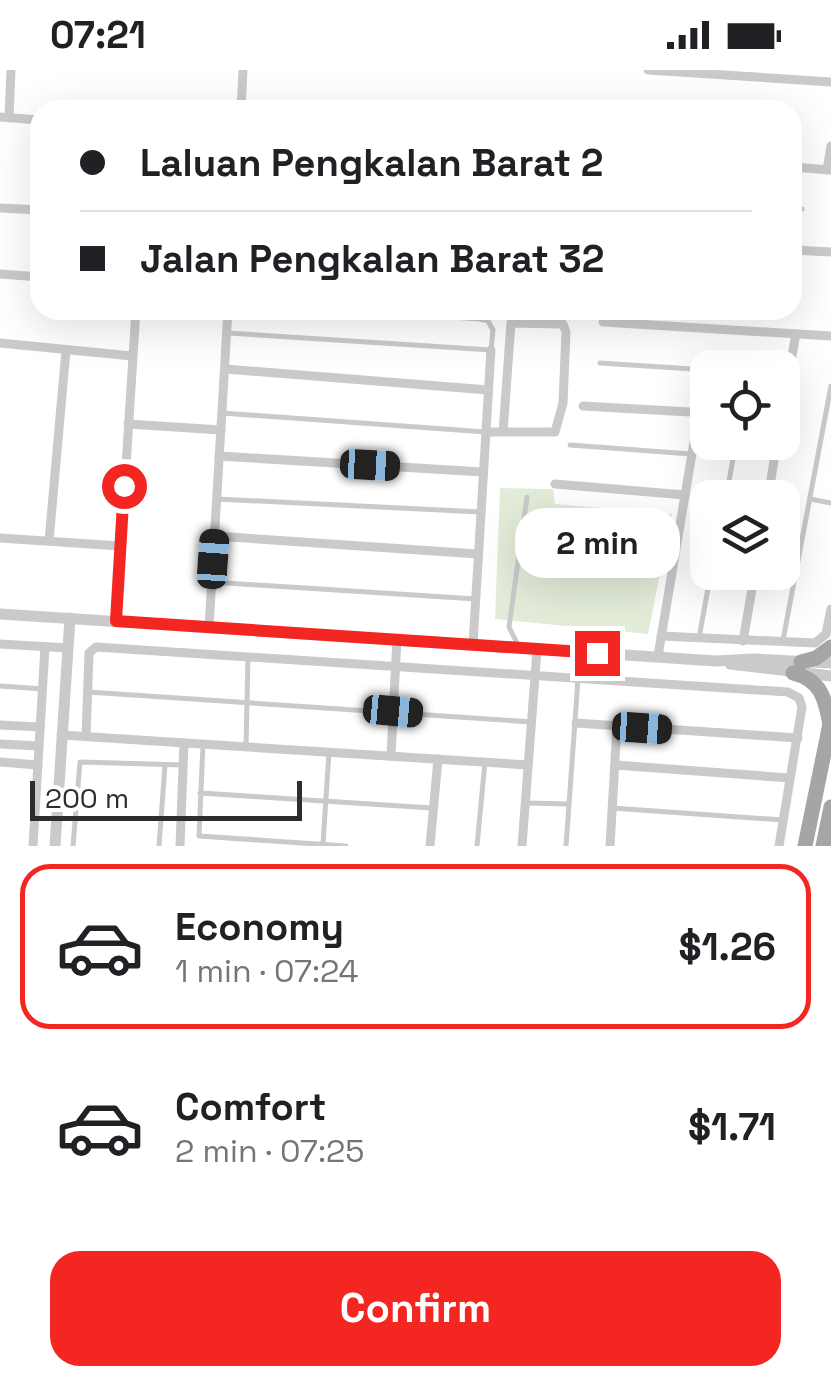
<!DOCTYPE html>
<html lang="en">
<head>
<meta charset="utf-8">
<style>
  body { margin:0; font-family:"Space Grotesk",sans-serif; background:#f6f6f6; color:#202124; height:100vh; display:flex; flex-direction:column; font-size:38px; white-space:nowrap }
  * { box-sizing:border-box; margin:0 }
  p { font-size:32px; color:#757577 }
  .icon { flex:none; width:55px; height:55px; fill:none; stroke:currentColor; stroke-width:2; stroke-linecap:round; stroke-linejoin:round }
  .map { position:relative; height:776px; overflow:hidden }
  .sheet { display:flex; flex-direction:column; background:#fff; flex:1 }
  .sheet>* { flex:none }
  .guide { position:absolute; left:30px; top:30px; width:772px; height:220px; border-radius:30px; box-shadow:0 10px 40px #0002; display:grid; align-content:center; height:220px; padding:0 50px; background:#fff }
  .fabs { position:absolute; left:690px; top:280px; display:grid; gap:20px }
  .fabs a { display:grid; place-items:center; width:110px; height:110px; border-radius:20px; background:#fff; box-shadow:0 10px 40px #0002; font-size:50px }
  .scale { position:absolute; left:30px; bottom:25px; width:272px; box-sizing:border-box; padding-left:10px; border:5px solid #2d2d2d; border-top:0; font-size:28px; line-height:35px; white-space:nowrap; color:#2d2d2d; -webkit-text-stroke:8px #fff; paint-order:stroke }
  .end { position:absolute; width:45px; height:45px; margin:-22px; border:12px solid #f32621; background:#fff; box-shadow:0 0 0 5px #fff }
  .from { border-radius:50% }
  .bubble { position:absolute; height:70px; border-radius:30px; background:#fff; box-shadow:0 10px 40px #0002; font-size:32px; font-weight:700; line-height:70px; text-align:center }
  .car { position:absolute; width:30px; height:60px; margin:-30px -15px; border-radius:12px; box-shadow:0 0 8px 2px #0007; background:linear-gradient(#222 24%,#8ab4d8 0 40%,#222 0 76%,#8ab4d8 0 86%,#222 0) }
  .guide b { display:flex; align-items:center; gap:35px; height:95px; font-size:38px }
  .guide b+b { border-top:2px solid #e0e0e0 }
  .guide i { width:25px; height:25px; background:#202124 }
  ul { padding:18px 0 0; list-style:none }
  li { display:flex; align-items:center; gap:30px; height:165px; margin:0 20px 15px; padding:0 30px; border:5px solid transparent; border-radius:30px }
  li div { flex:1 }
  li b { display:block; font-size:38px }
  li em { font-style:normal; font-weight:700 }
  li.on { border-color:#f32621 }
  li>.icon { width:90px; height:90px; stroke-width:1.5 }
  .action { display:flex; gap:20px; margin-top:auto; padding:20px 50px }
  .action a { flex:1; height:115px; border-radius:30px; background:#f32621; color:#fff; font-size:40px; font-weight:700; line-height:115px; text-align:center }
  .status { display:flex; justify-content:space-between; align-items:center; height:70px; padding:0 50px; background:#fff; direction:ltr }
  .status svg { height:28px; fill:currentColor }
  .map>svg:first-child { display:block }
  .green { fill:#e2ecd9 }
  .lines { fill:none; stroke-linecap:round; stroke-linejoin:round }
  .service { stroke:#cacaca; stroke-width:5 }
  .minor { stroke:#cacaca; stroke-width:9 }
  .tertiary { stroke:#cacaca; stroke-width:11 }
  .primary { stroke:#a5a5a5; stroke-width:15 }
  .route { stroke:#f32621; stroke-width:12 }
</style>
</head>
<body>
<div class="status"><b>07:21</b><svg viewBox="0 0 49 12"><path d="M0 12V9h3v3zM5 12V6h3v6zM10 12V3h3v9zM15 12V0h3v12zM26 1h20v11H26zM47 4h2v5h-2z"/></svg></div>
<div class="map">
<svg width="831" height="776" viewBox="0 0 831 776">
  <rect width="100%" height="100%" fill="#fff"/>
  <polygon class="green" points="500,418 553,419 555,434 672,444 648,564 495,549"/>
  <g class="lines">
    <g class="service">
      <polyline points="577,34 577,40"/>
      <polyline points="792,139 802,139"/>
      <polyline points="501,245 529,245 535,240"/>
      <polyline points="227,263 491,280 493,260 488,251 480,249 349,240"/>
      <polyline points="600,293 708,300"/>
      <polyline points="222,343 486,362"/>
      <polyline points="570,375 691,384"/>
      <polyline points="726,428 736,372"/>
      <polyline points="217,429 481,442"/>
      <polyline points="810,429 831,433"/>
      <polyline points="211,512 476,529"/>
      <polyline points="699,568 711,502"/>
      <polyline points="783,570 831,316"/>
      <polyline points="518,575 509,557 527,427"/>
      <polyline points="0,616 43,619"/>
      <polyline points="88,622 532,652"/>
      <polyline points="203,674 199,766 346,776"/>
      <polyline points="246,677 248,586"/>
      <polyline points="200,723 432,738"/>
      <polyline points="526,733 568,734"/>
      <polyline points="612,738 782,750"/>
      <polyline points="323,774 329,682"/>
      <polyline points="73,776 80,692 183,695"/>
      <polyline points="159,776 165,695"/>
      <polyline points="477,776 485,692"/>
      <polyline points="566,776 578,609"/>
    </g>
    <g class="minor">
      <polyline points="648,0 831,12"/>
      <polyline points="241,40 243,0"/>
      <polyline points="0,47 40,50"/>
      <polyline points="9,48 11,0"/>
      <polyline points="792,97 831,100"/>
      <polyline points="827,100 831,76"/>
      <polyline points="0,138 40,140"/>
      <polyline points="792,180 831,182"/>
      <polyline points="0,204 40,207"/>
      <polyline points="603,252 831,266"/>
      <polyline points="0,273 132,286"/>
      <polyline points="225,299 488,320"/>
      <polyline points="583,336 708,343"/>
      <polyline points="782,341 796,264"/>
      <polyline points="128,354 221,360"/>
      <polyline points="486,362 555,362 563,333 566,262 563,254 511,253 503,362"/>
      <polyline points="219,386 483,402"/>
      <polyline points="555,414 685,425"/>
      <polyline points="768,428 777,372"/>
      <polyline points="214,466 478,484"/>
      <polyline points="0,468 120,476"/>
      <polyline points="49,471 66,280"/>
      <polyline points="116,551 136,240"/>
      <polyline points="209,557 228,240"/>
      <polyline points="661,566 815,573 826,564 831,539"/>
      <polyline points="743,571 755,502"/>
      <polyline points="0,574 68,578"/>
      <polyline points="473,574 491,280"/>
      <polyline points="658,586 699,342"/>
      <polyline points="576,653 798,668"/>
      <polyline points="0,655 40,657"/>
      <polyline points="61,665 528,695"/>
      <polyline points="86,666 89,583 96,577 788,622 799,628 802,637 779,776"/>
      <polyline points="0,674 39,676"/>
      <polyline points="391,686 397,568"/>
      <polyline points="0,692 38,695"/>
      <polyline points="615,695 790,708"/>
      <polyline points="33,776 45,577"/>
      <polyline points="180,776 184,673"/>
      <polyline points="430,776 438,689"/>
      <polyline points="522,776 537,580"/>
      <polyline points="610,776 617,656"/>
    </g>
    <g class="tertiary">
      <polyline points="0,544 716,591 753,589 831,593"/>
      <polyline points="730,594 831,606"/>
      <polyline points="55,776 70,548"/>
    </g>
    <g class="primary">
      <polyline points="801,592 816,588 831,577"/>
      <path d="M793,603C821,610 825,628 830,654"/>
      <polyline points="805,776 831,649"/>
      <polyline points="823,776 831,737"/>
    </g>
  </g>
  <g class="lines">
    <polyline class="route" points="124,416 116,551 597,583"/>
  </g>
</svg>
<div class="fabs">
<a><svg class="icon" aria-label="locate" viewBox="0 0 24 24"><circle cx="12" cy="12" r="6"/><path d="M12 2v4M12 18v4M2 12h4M18 12h4"/></svg></a>
<a><svg class="icon" aria-label="layers" viewBox="0 0 24 24"><path d="M12 4l9 5-9 5-9-5zM3 14l9 5 9-5"/></svg></a>
</div>
<div class="scale">200 m</div>
<i class="end from" style="left:124px;top:416px"></i>
<i class="end" style="left:597px;top:583px"></i>
<div class="bubble" style="left:515px;top:438px;width:165px">2 min</div>
<i class="car" style="left:370px;top:395px;rotate:93deg"></i>
<i class="car" style="left:213px;top:489px;rotate:4deg"></i>
<i class="car" style="left:393px;top:641px;rotate:95deg"></i>
<i class="car" style="left:642px;top:658px;rotate:94deg"></i>
<div class="guide">
<b><i class="from"></i>Laluan Pengkalan Barat 2</b>
<b><i></i>Jalan Pengkalan Barat 32</b>
</div>
</div>
<section class="sheet">
<ul>
<li class="on"><svg class="icon" aria-label="car" viewBox="0 0 24 24"><path d="M5 17H2v-5l4-1 3-4h7l3 4 3 1v5h-3M9 17h6M6 11h13"/><circle cx="7" cy="17" r="2"/><circle cx="17" cy="17" r="2"/></svg><div><b>Economy</b><p>1 min · 07:24</p></div><em>$1.26</em></li>
<li><svg class="icon" aria-label="car" viewBox="0 0 24 24"><path d="M5 17H2v-5l4-1 3-4h7l3 4 3 1v5h-3M9 17h6M6 11h13"/><circle cx="7" cy="17" r="2"/><circle cx="17" cy="17" r="2"/></svg><div><b>Comfort</b><p>2 min · 07:25</p></div><em>$1.71</em></li>
</ul>
<div class="action"><a>Confirm</a></div>
</section>
</body>
</html>
